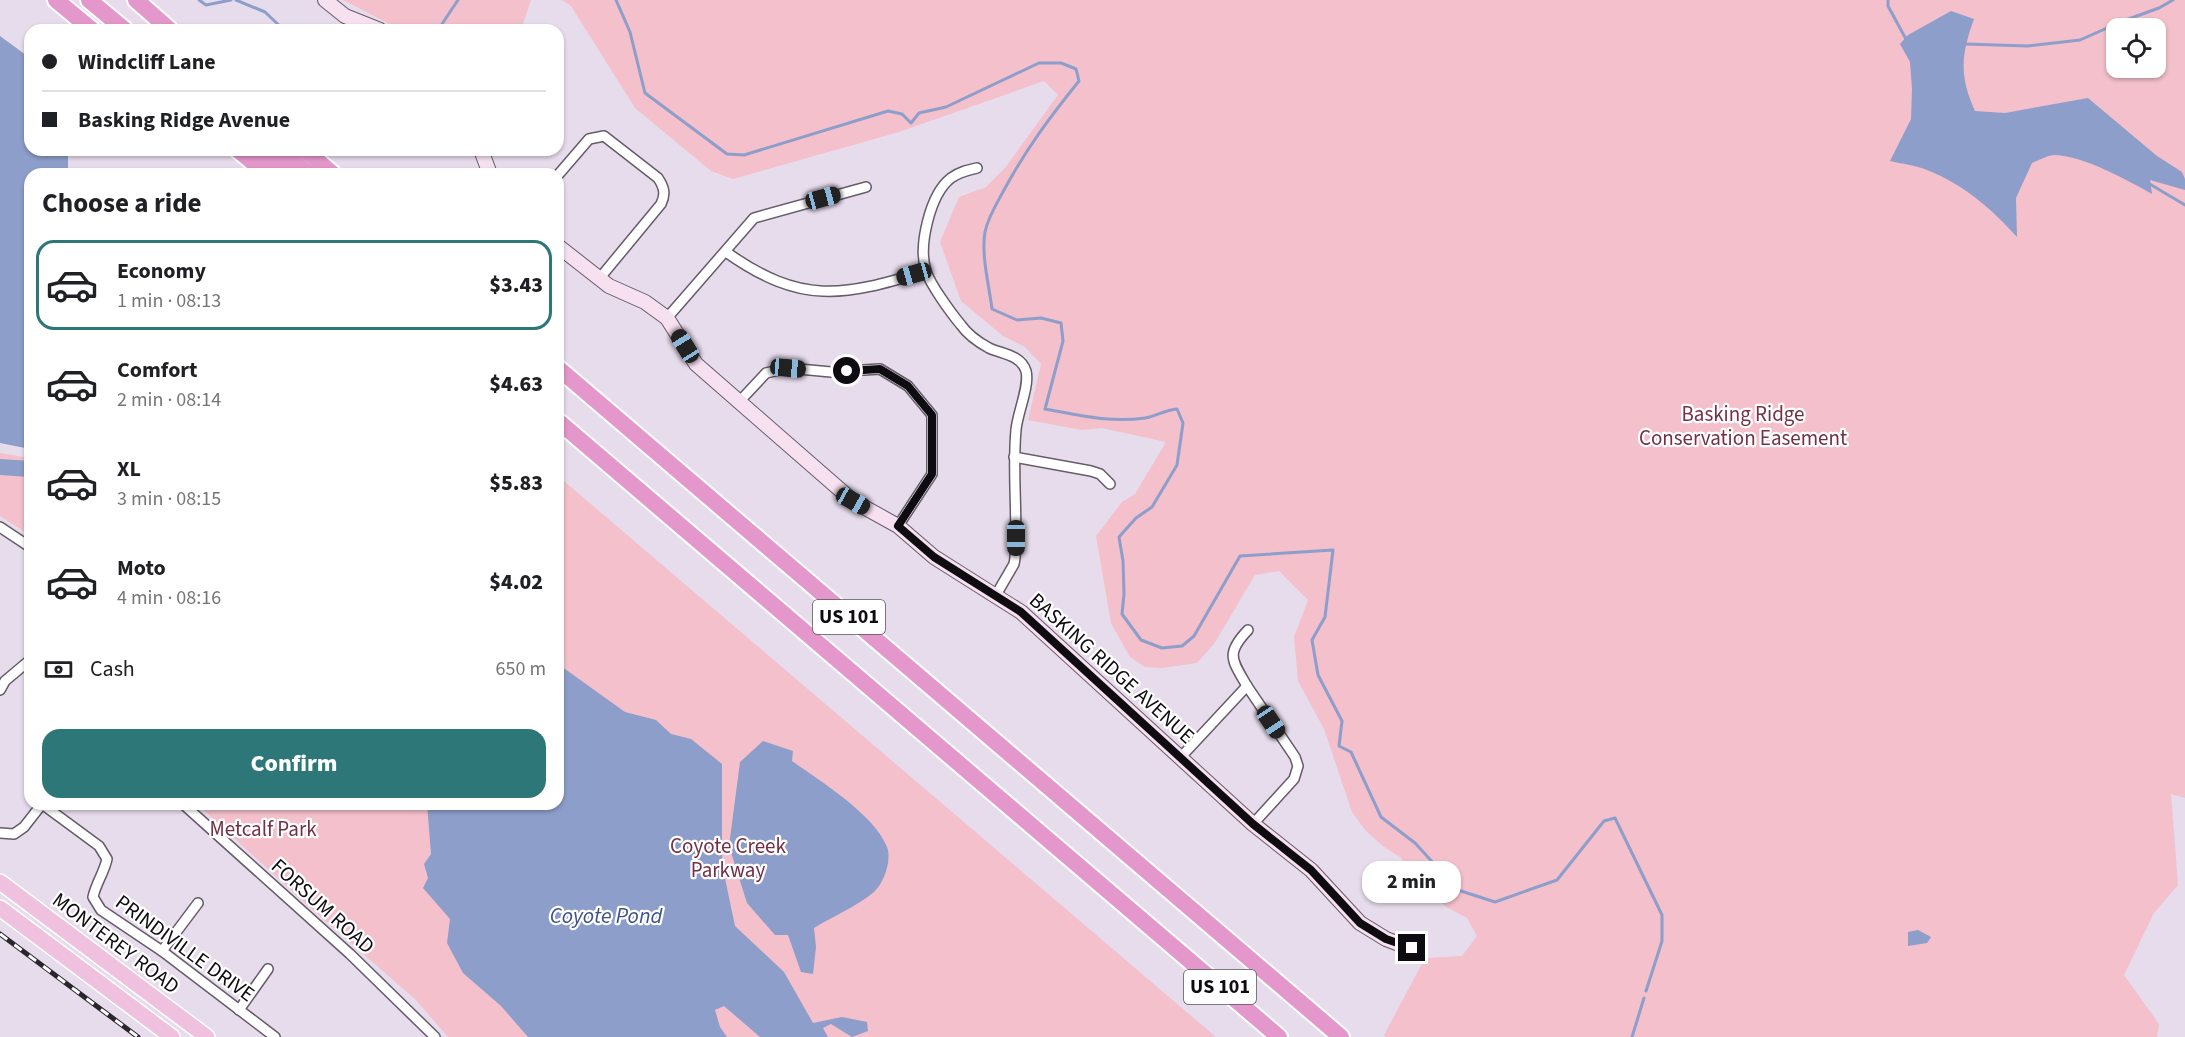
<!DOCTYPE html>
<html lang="en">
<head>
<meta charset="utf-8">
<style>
  body { margin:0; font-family:"Source Sans 3",sans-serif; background:#f2f2f2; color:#202124; height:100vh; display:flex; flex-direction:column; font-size:22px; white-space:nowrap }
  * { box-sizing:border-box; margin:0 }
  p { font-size:20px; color:#757577 }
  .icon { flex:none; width:33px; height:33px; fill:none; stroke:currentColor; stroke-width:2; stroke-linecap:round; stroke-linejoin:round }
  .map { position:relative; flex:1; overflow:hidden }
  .drawer { position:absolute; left:24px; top:168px; width:540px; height:642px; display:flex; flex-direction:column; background:#fff; border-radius:18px; box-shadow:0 2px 4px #0004 }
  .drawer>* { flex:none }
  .guide { position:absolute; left:24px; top:24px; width:540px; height:132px; border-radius:18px; box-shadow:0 2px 4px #0004; display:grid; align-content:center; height:132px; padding:0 18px; background:#fff }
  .fabs { position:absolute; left:2106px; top:18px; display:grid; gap:12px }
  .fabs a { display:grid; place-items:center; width:60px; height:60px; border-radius:12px; background:#fff; box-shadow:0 2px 4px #0004; font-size:30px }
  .end { position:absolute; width:27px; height:27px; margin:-14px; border:8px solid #0f0c11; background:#fff; box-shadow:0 0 0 3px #fff }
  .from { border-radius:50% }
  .bubble { position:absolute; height:42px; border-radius:18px; background:#fff; box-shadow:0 2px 4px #0004; font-size:20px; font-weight:800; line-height:42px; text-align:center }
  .car { position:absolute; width:18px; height:36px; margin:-18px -9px; border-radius:8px; box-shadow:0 0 4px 2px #0007; background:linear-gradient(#222 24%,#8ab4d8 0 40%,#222 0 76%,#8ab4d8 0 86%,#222 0) }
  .guide b { display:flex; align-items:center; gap:21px; height:57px; font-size:22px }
  .guide b+b { border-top:2px solid #e0e0e0 }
  .guide i { width:15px; height:15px; background:#202124 }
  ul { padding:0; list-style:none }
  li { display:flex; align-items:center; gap:18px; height:90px; margin:0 12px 9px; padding:0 6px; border:3px solid transparent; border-radius:18px }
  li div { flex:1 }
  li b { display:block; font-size:22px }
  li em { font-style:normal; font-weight:800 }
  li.active { border-color:#2e7779 }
  li>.icon { width:54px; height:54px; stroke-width:1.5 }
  h2 { padding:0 18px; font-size:27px; line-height:72px }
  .pay { display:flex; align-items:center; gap:15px; height:66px; padding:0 18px; font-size:22px }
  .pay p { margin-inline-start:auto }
  .action { display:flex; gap:12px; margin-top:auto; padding:12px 18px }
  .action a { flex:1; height:69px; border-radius:18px; background:#2e7779; color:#fff; font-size:24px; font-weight:800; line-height:69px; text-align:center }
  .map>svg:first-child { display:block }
  .green { fill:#f3c0cb; fill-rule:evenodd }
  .water { fill:#8d9eca }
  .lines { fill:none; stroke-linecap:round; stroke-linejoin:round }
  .stream { stroke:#8d9eca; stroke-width:3 }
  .river { stroke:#8d9eca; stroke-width:16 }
  .street-casing { stroke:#655b69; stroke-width:12 }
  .secondary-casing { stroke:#655b69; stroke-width:16 }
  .primary-casing { stroke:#fff; stroke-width:18 }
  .highway-casing { stroke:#fff; stroke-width:20 }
  .street { stroke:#fff; stroke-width:9 }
  .secondary { stroke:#f7e0ef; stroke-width:14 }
  .primary { stroke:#efc1df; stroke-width:15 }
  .highway { stroke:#e497ca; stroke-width:16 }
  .rail-casing { stroke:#2a262c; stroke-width:5 }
  .rail { stroke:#fff; stroke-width:3; stroke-dasharray:9; stroke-linecap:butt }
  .route { stroke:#0f0c11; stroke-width:8 }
  .labels { text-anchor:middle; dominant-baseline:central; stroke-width:4.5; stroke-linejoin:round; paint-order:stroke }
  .shield { fill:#fff; stroke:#575558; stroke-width:1.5 }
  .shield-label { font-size:20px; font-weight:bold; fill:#0f0c11 }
  .park-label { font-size:21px; fill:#743044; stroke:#fff }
  .street-label { font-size:21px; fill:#0f0c11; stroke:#fff }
  .water-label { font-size:22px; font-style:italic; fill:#3e518b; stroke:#fff }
</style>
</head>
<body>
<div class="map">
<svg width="2185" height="1037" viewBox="0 0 2185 1037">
  <rect width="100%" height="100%" fill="#e7dcec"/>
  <g class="green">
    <polygon points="343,0 531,0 521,30 401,30"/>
    <path d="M562,0H2185V798L2171,794L2178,885L2154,913L2124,975L2159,1024L2157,1037H1386L1384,1035L1425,958L1462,956L1477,936L1467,918L1448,908L1431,895L1401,858L1383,846L1366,831L1352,812L1324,729L1298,681L1294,637L1308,600L1279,571L1255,575L1214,644L1197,663L1162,668L1145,667L1130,657L1111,623L1096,536L1122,502L1135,494L1166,442L1102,428L1082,430L1028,420L1041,364L1025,347L1003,336L961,301L940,242L959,197L986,187L1005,168L1058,95L1044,81L899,132L733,179L711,171L635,108L571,6ZM2116,28H2156V68H2116Z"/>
    <polygon points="0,453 30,458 30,535 0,516"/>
    <polygon points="558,476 1216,1037 448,1037 415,999 307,905 197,804 558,804"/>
  </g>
  <g class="water">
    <path d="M1951,11L1974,19C1961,55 1959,76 1975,111L2005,113L2088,98L2157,156L2182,172L2185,179V190L2150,180L2152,194C2127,180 2084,156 2055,155C2048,155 2039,160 2032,163L2016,198L2017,237C1992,209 1963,184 1927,170C1915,165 1902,164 1890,161L1911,119L1912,89L1910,62L1900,44L1908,35Z"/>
    <polygon points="0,36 30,58 30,150 68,150 68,174 30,174 30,449 0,443"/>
    <polygon points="558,664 625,712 656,720 671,734 691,739 722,764 722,864 735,926 784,972 813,1023 842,1017 867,1022 868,1031 852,1037 831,1024 823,1028 828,1037 760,1037 724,1006 715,1010 720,1027 727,1037 528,1037 501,1006 463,973 447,943 450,919 423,888 428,878 424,864 431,854 427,804 558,804"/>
    <path d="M763,741L793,751L792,761C820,781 874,814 887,847C892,860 884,883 874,892C859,905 832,917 814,928L816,947L813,974L801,972L788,935H775L747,903L729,846L740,762Z"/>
    <polygon points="1918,930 1931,937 1927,943 1908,946 1908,932"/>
  </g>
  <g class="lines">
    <g class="stream">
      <polyline points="199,0 206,5 231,0"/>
      <polyline points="236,0 265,12 284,30"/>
      <path d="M616,0L630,32L645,93L727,154L744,155L888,111L902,114L911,123L919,113L946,107L1039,63H1061L1076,69L1079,81C1050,117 1026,149 1004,190C997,203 988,217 985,232C981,256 989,284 992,309L1017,320L1041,318L1061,323L1063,341L1045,409C1078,415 1110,423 1145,418C1156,416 1165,410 1177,409L1183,423L1177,465L1152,507L1136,518L1119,537L1123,561L1124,594L1122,614L1141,640L1162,648L1182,646L1194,636L1240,556L1333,550L1325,617L1312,640L1318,675L1342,721L1339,746L1351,752L1381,817L1415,843L1458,890L1495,902L1557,880L1604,821L1615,818L1662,915V941L1646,991"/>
      <polyline points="1888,0 1888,6 1907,41"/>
      <polyline points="438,30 458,0"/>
      <polyline points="1965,44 2028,46 2080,40 2123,21 2159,8 2173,0"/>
      <polyline points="2148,183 2185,205"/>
      <polyline points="1632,1037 1644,998"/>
    </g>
    <polyline class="river" points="0,467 30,469"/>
    <g class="street-casing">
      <g id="street">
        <path d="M977,168C968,170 959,172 951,178C930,194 918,246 926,271C930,284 951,313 961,325C968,335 978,342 989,348C1002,354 1021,355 1026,371C1030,386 1017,414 1016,430C1012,472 1018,515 1015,558L1014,564L996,595"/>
        <path d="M558,175L589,139L604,136L658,178C664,187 666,194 661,204L599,279"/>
        <path d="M726,252C801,305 842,297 926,271"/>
        <polyline points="667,318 754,218 866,187"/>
        <polyline points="738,403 766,373 788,368 831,372 880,369 908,386 932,415 932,474 898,526"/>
        <polyline points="1014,457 1091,471 1100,474 1110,484"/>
        <polyline points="0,527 30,547"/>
        <path d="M1247,686C1232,660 1225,654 1248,630"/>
        <polyline points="0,690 5,681 30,660"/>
        <polyline points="1180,758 1247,686 1295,757 1298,766 1294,779 1253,824"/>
        <path d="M42,804L99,846L107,859C104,873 96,883 93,897L101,910L162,951L275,1037"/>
        <polyline points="183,804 350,954 435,1037"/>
        <polyline points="0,833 14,834 24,827 42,804"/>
        <polyline points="162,951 198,903"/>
        <polyline points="239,1010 268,969"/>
      </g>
    </g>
    <g class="secondary-casing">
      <g id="secondary">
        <polyline points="325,0 345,16 380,30"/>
        <polyline points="481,150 490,174"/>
        <polyline points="558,246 609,286 645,302 667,318 696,364 853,501 898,526 934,557 1021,612 1253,824 1311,870 1360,923 1386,939 1412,949"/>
      </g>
    </g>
    <g class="primary-casing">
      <g id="primary">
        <polyline points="0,882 207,1037"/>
        <polyline points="0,908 172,1037"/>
      </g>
    </g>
    <g class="highway-casing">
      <g id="highway">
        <polyline points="56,0 92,30"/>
        <polyline points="89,0 125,30"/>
        <polyline points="136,0 170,30"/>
        <polyline points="238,150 267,174"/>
        <polyline points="262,150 289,174"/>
        <polyline points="280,150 309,174"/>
        <polyline points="305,150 333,174"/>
        <polyline points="558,368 1341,1037"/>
        <polyline points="558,421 1279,1037"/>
      </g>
    </g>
    <use href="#street" class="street"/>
    <use href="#secondary" class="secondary"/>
    <use href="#primary" class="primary"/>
    <use href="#highway" class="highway"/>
    <g class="rail-casing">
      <polyline id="rail" points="0,934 138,1037"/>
    </g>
    <use href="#rail" class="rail"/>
  </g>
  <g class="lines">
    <polyline class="route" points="847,371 880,369 908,386 932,415 932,474 898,526 934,557 1021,612 1253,824 1311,870 1360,923 1386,939 1412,948"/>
  </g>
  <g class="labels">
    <g class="shield">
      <rect x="813" y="600" width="72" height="34" rx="4.5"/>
      <rect x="1184" y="970" width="72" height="34" rx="4.5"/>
    </g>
    <g class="shield-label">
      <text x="849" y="617">US 101</text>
      <text x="1220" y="987">US 101</text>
    </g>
    <g class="park-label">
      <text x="1743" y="414">Basking Ridge<tspan x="1743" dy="24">Conservation Easement</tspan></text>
      <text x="263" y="829">Metcalf Park</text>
      <text x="728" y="846">Coyote Creek<tspan x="728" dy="24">Parkway</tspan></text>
    </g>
    <g class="street-label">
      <text transform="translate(1112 668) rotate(42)">BASKING RIDGE AVENUE</text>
      <text transform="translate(323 906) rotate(42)">FORSUM ROAD</text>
      <text transform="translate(116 943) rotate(37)">MONTEREY ROAD</text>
      <text transform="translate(185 948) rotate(36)">PRINDIVILLE DRIVE</text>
    </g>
    <g class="water-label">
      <text x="606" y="916">Coyote Pond</text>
    </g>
  </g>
</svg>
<div class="fabs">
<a><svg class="icon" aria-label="locate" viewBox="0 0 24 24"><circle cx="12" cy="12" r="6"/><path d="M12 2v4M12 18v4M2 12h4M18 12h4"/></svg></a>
</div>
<i class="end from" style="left:847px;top:371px"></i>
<i class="end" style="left:1412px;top:948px"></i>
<div class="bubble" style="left:1362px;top:861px;width:99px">2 min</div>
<i class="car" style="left:823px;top:198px;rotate:75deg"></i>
<i class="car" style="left:914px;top:274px;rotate:254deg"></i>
<i class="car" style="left:685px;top:346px;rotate:328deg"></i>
<i class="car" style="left:788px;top:368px;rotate:95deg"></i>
<i class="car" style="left:853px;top:501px;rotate:119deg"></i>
<i class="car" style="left:1016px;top:538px;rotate:180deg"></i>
<i class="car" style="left:1271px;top:722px;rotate:146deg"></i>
<div class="guide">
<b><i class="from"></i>Windcliff Lane</b>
<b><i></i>Basking Ridge Avenue</b>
</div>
<section class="drawer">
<h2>Choose a ride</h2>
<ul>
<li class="active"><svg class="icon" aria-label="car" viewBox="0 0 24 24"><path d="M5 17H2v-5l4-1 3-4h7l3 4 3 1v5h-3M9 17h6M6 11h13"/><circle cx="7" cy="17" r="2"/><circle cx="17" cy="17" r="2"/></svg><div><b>Economy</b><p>1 min · 08:13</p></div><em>$3.43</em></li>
<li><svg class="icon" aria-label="car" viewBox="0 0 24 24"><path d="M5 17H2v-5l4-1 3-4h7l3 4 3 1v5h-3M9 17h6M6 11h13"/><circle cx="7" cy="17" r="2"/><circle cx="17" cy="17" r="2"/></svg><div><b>Comfort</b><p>2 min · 08:14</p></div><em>$4.63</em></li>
<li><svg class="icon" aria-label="car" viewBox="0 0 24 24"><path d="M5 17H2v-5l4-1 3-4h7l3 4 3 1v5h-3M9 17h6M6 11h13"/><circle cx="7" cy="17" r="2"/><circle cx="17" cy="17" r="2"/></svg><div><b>XL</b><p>3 min · 08:15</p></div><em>$5.83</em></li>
<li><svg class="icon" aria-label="car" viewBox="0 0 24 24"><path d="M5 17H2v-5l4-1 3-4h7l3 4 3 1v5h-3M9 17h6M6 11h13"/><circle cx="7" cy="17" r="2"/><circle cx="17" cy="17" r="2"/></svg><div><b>Moto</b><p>4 min · 08:16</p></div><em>$4.02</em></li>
</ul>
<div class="pay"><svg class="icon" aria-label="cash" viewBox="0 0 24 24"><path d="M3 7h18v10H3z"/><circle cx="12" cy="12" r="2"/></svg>Cash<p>650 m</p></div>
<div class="action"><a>Confirm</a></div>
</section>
</div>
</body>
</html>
